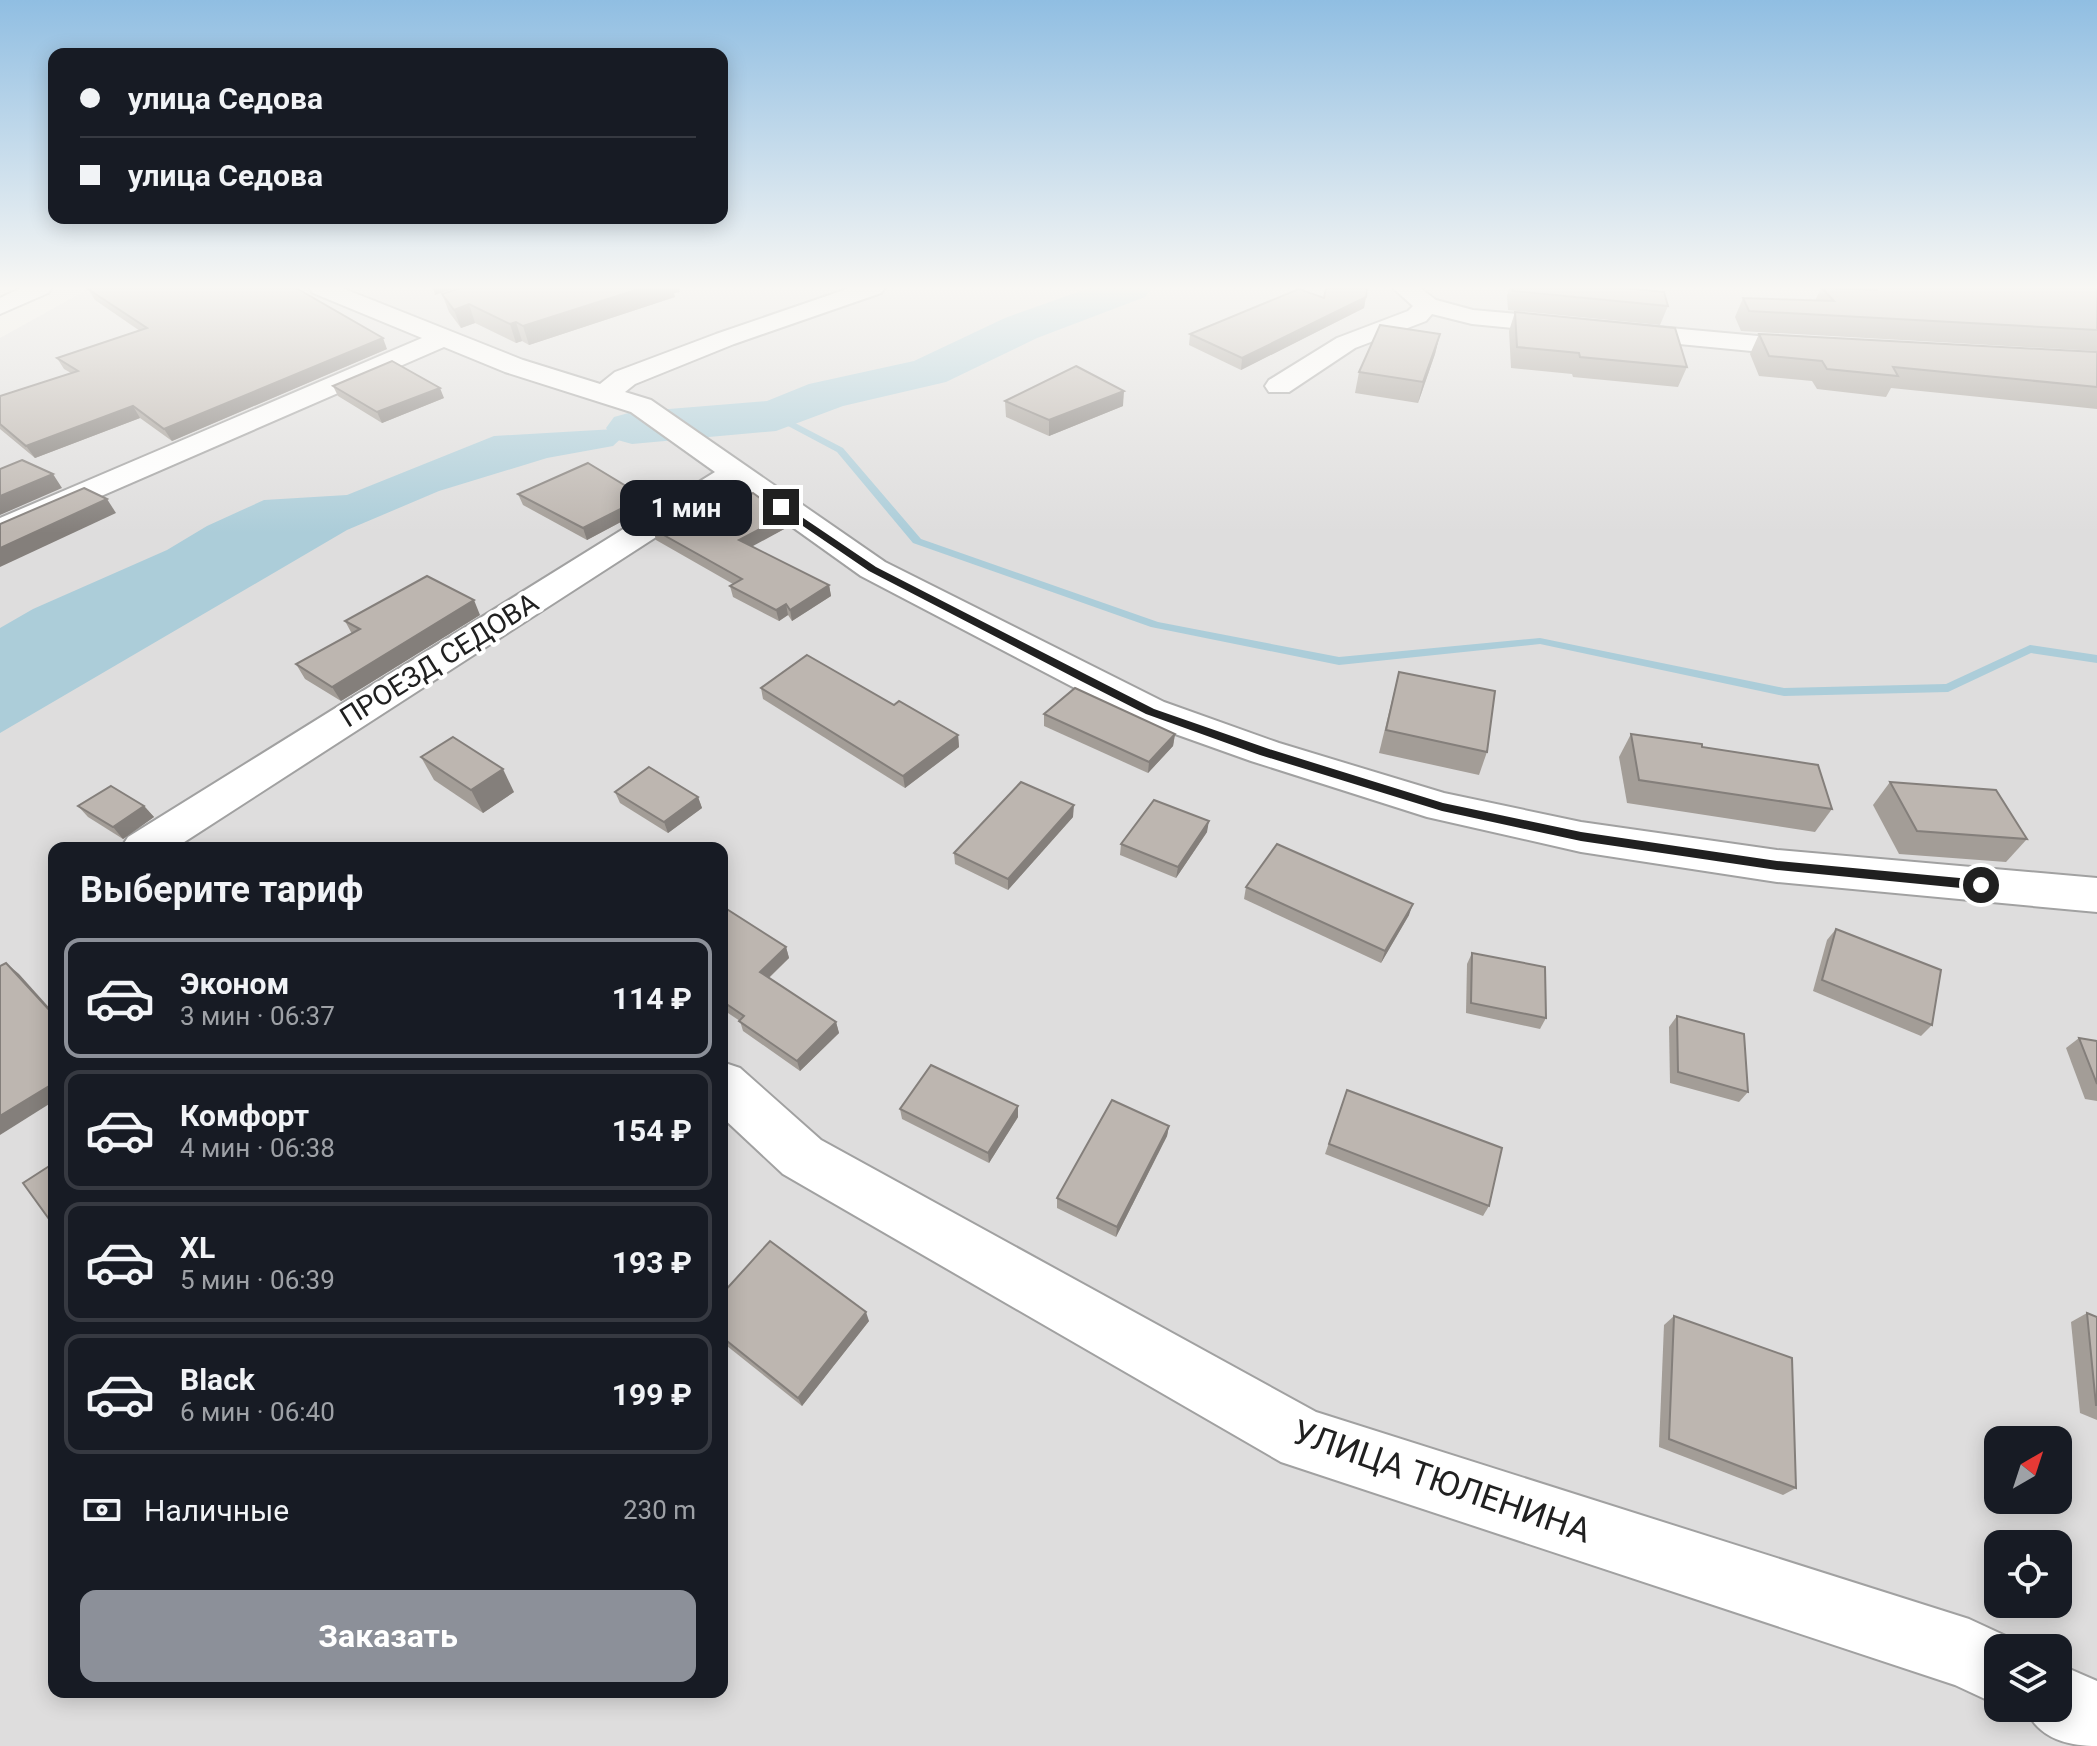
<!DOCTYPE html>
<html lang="ru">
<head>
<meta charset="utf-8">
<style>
  body { margin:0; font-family:Roboto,sans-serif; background:#242831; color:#f1f3f6; height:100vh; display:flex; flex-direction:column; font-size:30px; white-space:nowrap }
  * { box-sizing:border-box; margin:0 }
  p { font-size:26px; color:#9ea1a6 }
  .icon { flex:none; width:44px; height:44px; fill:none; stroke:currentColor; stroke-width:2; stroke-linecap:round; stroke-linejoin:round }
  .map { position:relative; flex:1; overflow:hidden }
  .drawer { position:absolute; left:48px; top:842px; width:680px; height:856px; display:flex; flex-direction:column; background:#171b24; border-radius:16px; box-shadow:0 4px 20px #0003 }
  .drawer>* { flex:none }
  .hud { position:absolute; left:48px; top:48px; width:680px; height:176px; border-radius:16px; box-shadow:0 4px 20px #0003; display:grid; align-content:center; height:176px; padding:0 32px; background:#171b24 }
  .needle { width:52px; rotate:39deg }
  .fabs { position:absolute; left:1984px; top:1426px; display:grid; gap:16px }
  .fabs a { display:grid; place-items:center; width:88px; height:88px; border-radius:16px; background:#171b24; box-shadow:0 4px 20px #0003; font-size:40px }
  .end { position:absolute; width:36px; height:36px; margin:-18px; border:10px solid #202020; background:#fff; box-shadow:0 0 0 4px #fff }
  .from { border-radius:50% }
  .bubble { position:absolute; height:56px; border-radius:16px; background:#171b24; box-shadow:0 4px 20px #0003; font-size:26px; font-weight:700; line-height:56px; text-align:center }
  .hud b { display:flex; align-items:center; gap:28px; height:76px; font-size:30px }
  .hud b+b { border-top:2px solid #363941 }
  .hud i { width:20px; height:20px; background:#f1f3f6 }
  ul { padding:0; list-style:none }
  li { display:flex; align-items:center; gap:24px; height:120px; margin:0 16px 12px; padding:0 16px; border:4px solid #363941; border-radius:16px }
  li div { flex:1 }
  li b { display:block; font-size:30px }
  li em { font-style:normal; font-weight:700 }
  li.current { border-color:#8c9099 }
  li>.icon { width:72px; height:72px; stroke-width:1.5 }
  h2 { padding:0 32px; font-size:36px; line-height:96px }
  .pay { display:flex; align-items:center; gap:20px; height:88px; padding:0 32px; font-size:30px }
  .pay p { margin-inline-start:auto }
  .button { display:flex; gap:16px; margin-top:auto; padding:16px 32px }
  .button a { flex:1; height:92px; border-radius:16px; background:#8c9099; color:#fff; font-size:32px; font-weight:700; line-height:92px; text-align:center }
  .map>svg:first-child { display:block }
  .residential { fill:#dedddd; fill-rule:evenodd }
  .water { fill:#accdd9 }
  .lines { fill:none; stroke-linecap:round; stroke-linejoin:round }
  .stream { fill:#accdd9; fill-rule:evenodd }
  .river { fill:#accdd9; fill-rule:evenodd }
  .minor-casing { stroke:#a1a1a1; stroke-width:4 }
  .minor { fill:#fff; fill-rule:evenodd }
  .wall { fill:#a39d97 }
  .shaded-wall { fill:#847f7b }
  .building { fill:#bdb6b0; stroke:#847f7b; stroke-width:2 }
  .route { fill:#202020 }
  .labels { text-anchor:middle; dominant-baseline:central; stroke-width:8; stroke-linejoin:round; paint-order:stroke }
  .street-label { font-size:28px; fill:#202020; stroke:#fff }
  .near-street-label { font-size:34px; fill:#202020; stroke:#fff }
</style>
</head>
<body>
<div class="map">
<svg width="2097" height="1746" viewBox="0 0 2097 1746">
  <rect width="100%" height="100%" fill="#efede7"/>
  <path class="residential" d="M90,288H2097V1746H0V338ZM54,848H722V1692H54ZM1998,1440H2058V1500H1998ZM1998,1544H2058V1604H1998ZM1998,1648H2058V1708H1998Z"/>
  <polygon class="water" points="632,428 613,446 547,458 439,491 347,530 0,733 0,628 33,609 167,550 207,526 264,500 347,495 494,436"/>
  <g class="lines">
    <polygon class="stream" points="776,413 843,448 921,539 1158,622 1339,657 1540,638 1784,688 1946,684 2030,645 2097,655 2097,663 2031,653 1948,692 1784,696 1540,644 1339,665 1151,627 913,543 837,452 773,418 773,414"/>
    <polygon class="river" points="1089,288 1152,288 1145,297 1037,338 946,382 843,406 776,431 632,444 614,439 606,428 614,417 632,412 767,401 809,384 914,361 1005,318"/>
    <g class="minor-casing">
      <g id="minor">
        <polygon points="21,288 52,288 48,293 0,314 0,298"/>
        <polygon points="309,288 342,288 523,360 600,384 615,372 716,334 850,288 885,288 881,293 734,344 635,384 625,392 651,400 885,562 1164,702 1279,743 1444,793 1581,822 1777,850 2097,878 2097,912 1777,882 1581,852 1427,817 1251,761 1136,720 861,576 735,486 175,848 121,848 128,837 715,472 631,412 505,372 444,347 0,540 0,518 422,338 313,293"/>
        <polygon points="1393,288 1420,288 1436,300 1473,310 1814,341 1823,344 1827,349 1823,354 1814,357 1472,324 1432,314 1426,321 1355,348 1289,392 1269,392 1265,386 1269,380 1337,338 1408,311 1413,306"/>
        <polygon points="722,1062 740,1068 821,1140 1316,1412 1969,1619 2023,1644 2025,1648 1998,1648 1998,1705 1955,1685 1281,1462 783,1174 722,1117"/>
        <path d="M2058,1664L2097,1681V1746C2066,1746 2038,1738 2025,1708H2058Z"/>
      </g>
    </g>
    <use href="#minor" class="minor"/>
  </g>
  <g class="wall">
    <polygon points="1509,288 1624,288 1668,306 1660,325 1508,310 1507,296"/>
    <polygon points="1821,288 2097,288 2097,351 1741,331 1735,317 1743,298 1815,301"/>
    <polygon points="88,289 387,349 172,441 140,418 35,458 0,429 0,396 71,373 64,369 57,358 140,331 95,300"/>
    <polygon points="680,292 674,293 675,297 529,345 522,341 516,343 475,323 461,328 449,312 442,294"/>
    <polygon points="1366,297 1364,308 1241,370 1189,345 1190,334 1324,298"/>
    <polygon points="1515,312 1687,367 1678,387 1573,377 1572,374 1511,368 1509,331"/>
    <polygon points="1440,334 1435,354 1418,403 1355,393 1359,372"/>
    <polygon points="1759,334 2097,352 2097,409 1891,388 1886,397 1817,389 1812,381 1759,376 1750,354"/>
    <polygon points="333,386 444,398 382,423 338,396"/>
    <polygon points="1005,401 1123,406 1049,436 1006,417"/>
    <polygon points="518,494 647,508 587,540 523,505"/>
    <polygon points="720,509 785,516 788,527 751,546 829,585 831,596 792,621 788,615 779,621 733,597 730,586 733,584 656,540 653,529"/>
    <polygon points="480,615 341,701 305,679 296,664 352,634 345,621"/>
    <polygon points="1399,672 1487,752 1479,775 1379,753"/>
    <polygon points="761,688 894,705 958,735 959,747 905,788 763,699"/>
    <polygon points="1044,714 1175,734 1173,746 1148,773 1044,726"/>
    <polygon points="1631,734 1702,747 1832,809 1815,832 1627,803 1619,757"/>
    <polygon points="421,757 514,792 483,813 434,780"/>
    <polygon points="1890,782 2027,839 2006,862 1899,854 1873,805"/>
    <polygon points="615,792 698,797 702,808 668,833 620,803"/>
    <polygon points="78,806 144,806 154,817 123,839 88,817"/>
    <polygon points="1073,817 1008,890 955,864 954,853"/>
    <polygon points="1207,832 1176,878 1120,855 1121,844"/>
    <polygon points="1246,887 1409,915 1381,963 1244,899"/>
    <polygon points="722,906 786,947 789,958 769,978 836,1022 839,1033 800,1071 743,1031 740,1021 722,1009"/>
    <polygon points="1836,929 1932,1025 1921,1036 1813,991 1827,940"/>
    <polygon points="1472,953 1546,1018 1540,1029 1466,1013 1467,964"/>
    <polygon points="1677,1016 1748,1092 1739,1102 1670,1083 1669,1027"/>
    <polygon points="2079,1038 2097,1041 2097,1101 2085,1099 2066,1048"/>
    <polygon points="1347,1090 1489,1206 1483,1216 1325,1154"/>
    <polygon points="900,1109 1018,1117 989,1163 902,1119"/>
    <polygon points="1169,1126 1167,1136 1116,1237 1057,1208 1057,1198"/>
    <polygon points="722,1294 869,1321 802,1406 722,1342"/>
    <polygon points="2087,1313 2097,1317 2097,1420 2080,1413 2071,1322"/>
    <polygon points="1674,1316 1796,1488 1783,1495 1659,1447 1664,1325"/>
  </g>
  <g class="shaded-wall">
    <polygon points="433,288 456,288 435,295"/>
    <polygon points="642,288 679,288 680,292 674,293 675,297 529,345 523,326"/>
    <polygon points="1366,297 1364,308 1241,370 1242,358"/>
    <polygon points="469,304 475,323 461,328 454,310"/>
    <polygon points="516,322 522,341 516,343 510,324"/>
    <polygon points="1440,334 1435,354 1418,403 1423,382"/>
    <polygon points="383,338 387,349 172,441 164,429"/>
    <polygon points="440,388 444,398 382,423 377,412"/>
    <polygon points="1124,391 1123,406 1049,436 1049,420"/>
    <polygon points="133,406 140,418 35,458 26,446"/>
    <polygon points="53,474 62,488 0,515 0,496"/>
    <polygon points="644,497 647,508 587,540 583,528"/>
    <polygon points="107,499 116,513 0,567 0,548"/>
    <polygon points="785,516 788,527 742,552 739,540"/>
    <polygon points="829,585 831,596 792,621 790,610"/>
    <polygon points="474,600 480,615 341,701 332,687"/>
    <polygon points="786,604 788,615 779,621 776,610"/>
    <polygon points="1175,734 1173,746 1148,773 1149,762"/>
    <polygon points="958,735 959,747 905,788 903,776"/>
    <polygon points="503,769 514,792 483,813 471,790"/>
    <polygon points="698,797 702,808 668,833 664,822"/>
    <polygon points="1074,805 1073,817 1008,890 1008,879"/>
    <polygon points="144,806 154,817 123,839 113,827"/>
    <polygon points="1209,821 1207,832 1176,878 1178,867"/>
    <polygon points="1413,904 1409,915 1381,963 1385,951"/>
    <polygon points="786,947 789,958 763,983 760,972"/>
    <polygon points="6,963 19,974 54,1013 54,1015"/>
    <polygon points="836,1022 839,1033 800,1071 797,1061"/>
    <polygon points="54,1083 54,1101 0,1135 0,1116"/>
    <polygon points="1018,1106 1018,1117 989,1163 988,1153"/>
    <polygon points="1169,1126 1167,1136 1116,1237 1117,1227"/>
    <polygon points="866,1312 869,1321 802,1406 798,1398"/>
  </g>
  <g class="building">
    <polygon points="93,288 296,288 383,338 164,429 133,406 26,446 0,424 0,396 78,371 57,358 147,328 88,289"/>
    <polygon points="461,288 642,288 523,326 516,322 510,324 469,304 454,310 442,294"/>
    <polygon points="1326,288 1367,288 1366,297 1242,358 1190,334 1299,289 1324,298"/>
    <polygon points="1513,288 1624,288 1664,292 1668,306 1513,291"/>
    <polygon points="1822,288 1877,290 1876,288 2097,288 2097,330 1749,311 1743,298 1834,301"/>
    <polygon points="1515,312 1675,328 1687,367 1580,357 1579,353 1517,347"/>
    <polygon points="1380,325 1440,334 1423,382 1359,372"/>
    <polygon points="1759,334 2097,352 2097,387 1893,367 1898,376 1827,369 1822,361 1769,356"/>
    <polygon points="392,361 440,388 377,412 333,386"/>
    <polygon points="1076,366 1124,391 1049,420 1005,401"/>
    <polygon points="22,460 53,474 0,496 0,469"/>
    <polygon points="588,463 644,497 583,528 518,494"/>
    <polygon points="84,488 107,499 0,548 0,524"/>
    <polygon points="753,493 785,516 739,540 829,585 790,610 786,604 776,610 730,586 742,579 653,529 698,501 705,501 720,509"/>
    <polygon points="427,576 474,600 332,687 296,664 360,629 345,621"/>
    <polygon points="807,655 894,705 899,701 958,735 903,776 761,688"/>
    <polygon points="1399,672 1495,691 1487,752 1386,730"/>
    <polygon points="1075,688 1175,734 1149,762 1044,714"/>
    <polygon points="1631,734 1702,744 1702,747 1818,765 1832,809 1639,780"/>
    <polygon points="453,737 503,769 471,790 421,757"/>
    <polygon points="649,767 698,797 664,822 615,792"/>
    <polygon points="1021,782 1074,805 1008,879 954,853"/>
    <polygon points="1890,782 1996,790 2027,839 1917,831"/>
    <polygon points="111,786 144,806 113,827 78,806"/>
    <polygon points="1154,800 1209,821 1178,867 1121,844"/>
    <polygon points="1277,844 1413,904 1385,951 1246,887"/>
    <polygon points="722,906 786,947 760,972 836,1022 797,1061 739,1021 744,1016 722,1001"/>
    <polygon points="1836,929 1941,970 1932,1025 1822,980"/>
    <polygon points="1472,953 1545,967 1546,1018 1471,1003"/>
    <polygon points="6,963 52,1013 54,1012 54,1083 0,1116 0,966"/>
    <polygon points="1677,1016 1744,1034 1748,1092 1678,1072"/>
    <polygon points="2079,1038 2097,1041 2097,1084"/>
    <polygon points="931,1065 1018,1106 988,1153 900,1109"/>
    <polygon points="1347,1090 1502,1148 1489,1206 1329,1144"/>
    <polygon points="1112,1100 1169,1126 1117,1227 1057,1198"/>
    <polygon points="54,1163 54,1226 23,1183"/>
    <polygon points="770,1241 866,1312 798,1398 722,1337 722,1294"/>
    <polygon points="2087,1313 2097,1317 2097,1405 2096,1405"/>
    <polygon points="1674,1316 1792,1358 1796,1488 1669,1439"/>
  </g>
  <linearGradient id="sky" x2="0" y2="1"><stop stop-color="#90bee2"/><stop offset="0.54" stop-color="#f8f7f4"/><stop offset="1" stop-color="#f8f7f4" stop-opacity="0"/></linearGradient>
  <rect width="2097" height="533" fill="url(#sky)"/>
  <polygon class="route" points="778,505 784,505 876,567 1087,675 1154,709 1269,749 1443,803 1581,832 1777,861 1981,880 1987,885 1981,890 1777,870 1581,841 1442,811 1260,755 1146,714 1079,680 869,571 778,509"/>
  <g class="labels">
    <g class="street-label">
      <text transform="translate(439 660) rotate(-32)">ПРОЕЗД СЕДОВА</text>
    </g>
    <g class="near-street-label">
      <text transform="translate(1442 1481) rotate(19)">УЛИЦА ТЮЛЕНИНА</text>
    </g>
  </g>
</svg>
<div class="fabs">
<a><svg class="needle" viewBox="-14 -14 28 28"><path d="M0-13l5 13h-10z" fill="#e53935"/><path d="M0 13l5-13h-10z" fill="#9ea1a6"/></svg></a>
<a><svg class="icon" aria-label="locate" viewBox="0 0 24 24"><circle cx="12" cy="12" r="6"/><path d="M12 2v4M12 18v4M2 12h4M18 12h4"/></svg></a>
<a><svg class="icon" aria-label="layers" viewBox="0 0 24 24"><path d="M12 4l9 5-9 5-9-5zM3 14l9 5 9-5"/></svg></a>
</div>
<i class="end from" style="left:1981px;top:885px"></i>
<i class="end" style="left:781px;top:507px"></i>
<div class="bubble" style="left:620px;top:480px;width:132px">1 мин</div>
<div class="hud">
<b><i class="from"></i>улица Седова</b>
<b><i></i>улица Седова</b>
</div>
<section class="drawer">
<h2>Выберите тариф</h2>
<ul>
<li class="current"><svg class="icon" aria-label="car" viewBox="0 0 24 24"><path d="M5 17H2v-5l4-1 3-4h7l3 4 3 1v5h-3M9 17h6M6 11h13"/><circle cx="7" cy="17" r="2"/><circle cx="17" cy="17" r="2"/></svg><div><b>Эконом</b><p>3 мин · 06:37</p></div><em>114 ₽</em></li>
<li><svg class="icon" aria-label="car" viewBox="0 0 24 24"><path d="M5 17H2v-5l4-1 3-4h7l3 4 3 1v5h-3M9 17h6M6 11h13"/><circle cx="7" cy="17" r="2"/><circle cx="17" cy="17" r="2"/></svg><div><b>Комфорт</b><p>4 мин · 06:38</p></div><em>154 ₽</em></li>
<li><svg class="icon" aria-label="car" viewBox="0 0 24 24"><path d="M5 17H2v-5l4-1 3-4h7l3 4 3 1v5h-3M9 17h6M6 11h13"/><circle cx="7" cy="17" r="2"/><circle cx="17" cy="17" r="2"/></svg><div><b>XL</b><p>5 мин · 06:39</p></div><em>193 ₽</em></li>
<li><svg class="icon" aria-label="car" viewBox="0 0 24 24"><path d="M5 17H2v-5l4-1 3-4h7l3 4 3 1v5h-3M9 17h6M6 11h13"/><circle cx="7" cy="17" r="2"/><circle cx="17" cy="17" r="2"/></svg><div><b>Black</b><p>6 мин · 06:40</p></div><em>199 ₽</em></li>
</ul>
<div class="pay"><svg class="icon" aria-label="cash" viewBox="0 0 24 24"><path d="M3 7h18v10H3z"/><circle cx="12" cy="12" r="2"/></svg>Наличные<p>230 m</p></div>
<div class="button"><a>Заказать</a></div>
</section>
</div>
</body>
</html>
